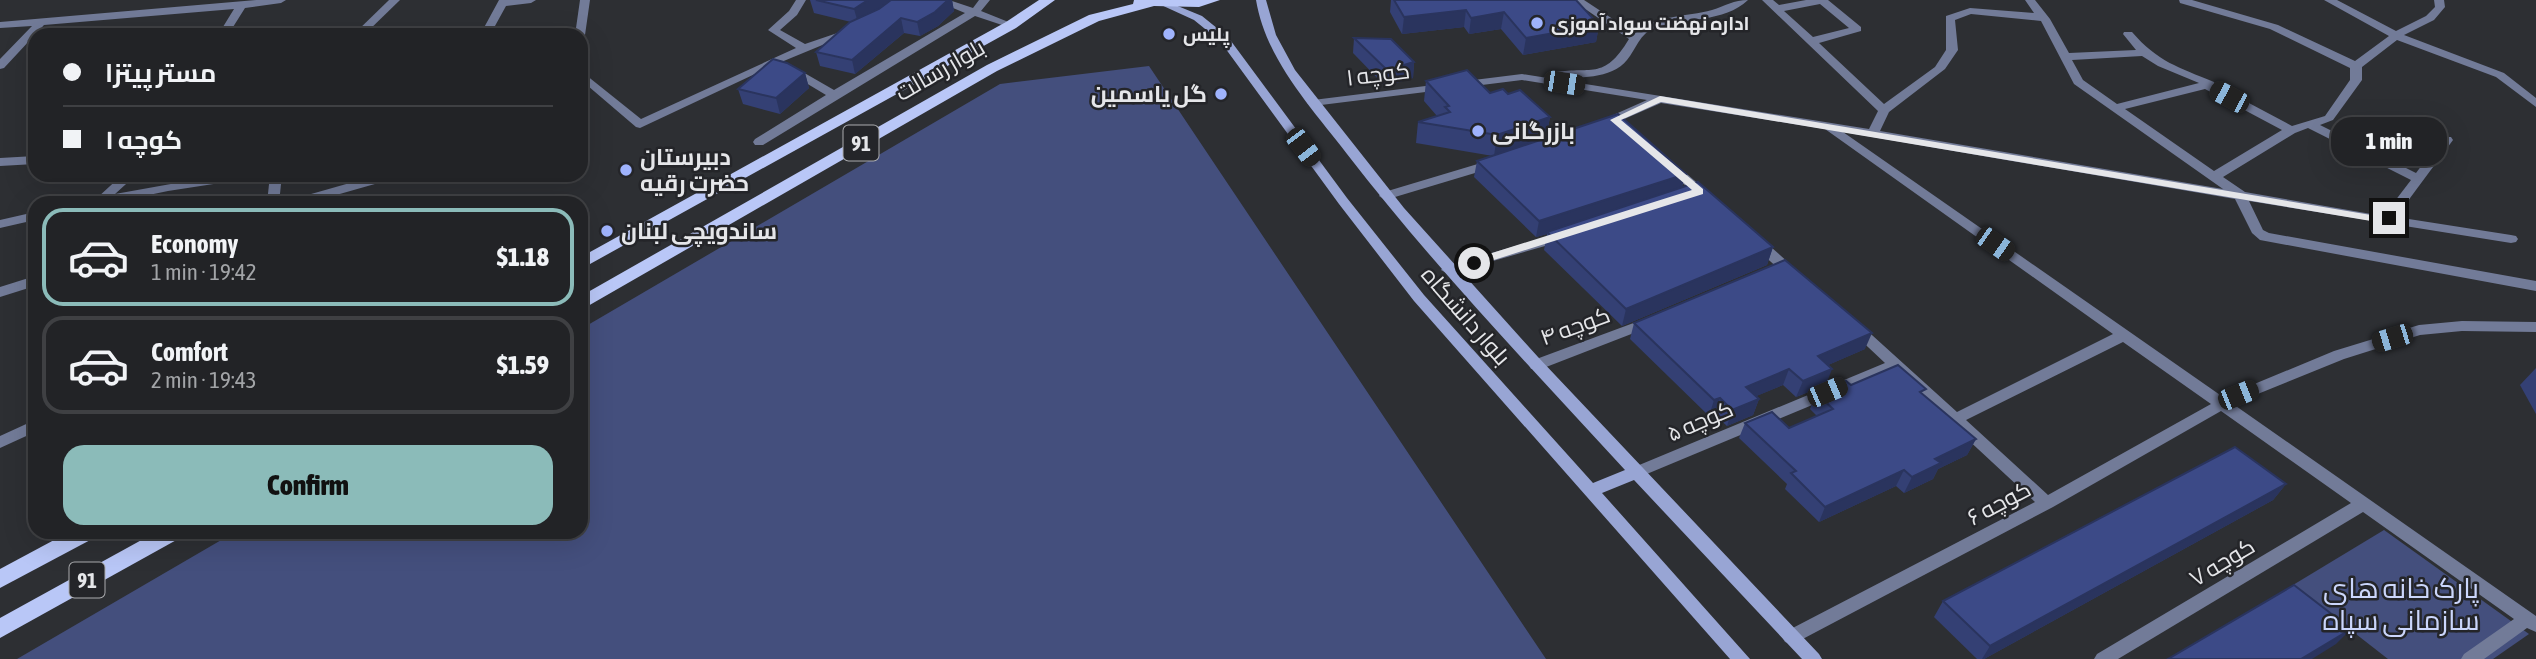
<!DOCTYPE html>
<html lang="en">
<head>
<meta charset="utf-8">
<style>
  body { margin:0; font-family:"Asap Condensed",Cairo,sans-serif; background:#2e2f32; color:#f1f3f6; height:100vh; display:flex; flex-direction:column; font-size:26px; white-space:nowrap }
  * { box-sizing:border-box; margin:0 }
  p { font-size:23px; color:#a2a4a7 }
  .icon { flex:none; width:38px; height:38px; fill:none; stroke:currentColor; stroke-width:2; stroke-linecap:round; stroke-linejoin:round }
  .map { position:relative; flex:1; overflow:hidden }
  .panel { position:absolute; left:28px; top:196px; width:560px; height:343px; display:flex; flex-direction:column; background:#222326; border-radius:21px; box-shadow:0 7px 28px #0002,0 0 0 2px #3f4043 }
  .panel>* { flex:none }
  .top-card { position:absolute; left:28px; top:28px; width:560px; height:154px; border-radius:21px; box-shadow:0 7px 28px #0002,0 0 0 2px #3f4043; display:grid; align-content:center; height:154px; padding:0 35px; background:#222326 }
  .end { position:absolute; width:32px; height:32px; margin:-16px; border:9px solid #e5e6e9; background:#111; box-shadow:0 0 0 4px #111 }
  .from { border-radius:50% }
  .bubble { position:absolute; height:49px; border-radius:21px; background:#222326; box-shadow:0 7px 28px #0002,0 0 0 2px #3f4043; font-size:23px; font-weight:800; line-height:49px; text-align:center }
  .car { position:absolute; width:21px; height:42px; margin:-21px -10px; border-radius:9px; box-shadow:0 0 5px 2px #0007; background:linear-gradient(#222 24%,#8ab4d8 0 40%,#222 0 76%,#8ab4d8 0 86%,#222 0) }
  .top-card b { display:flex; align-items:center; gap:24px; height:66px; font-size:26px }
  .top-card b+b { border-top:2px solid #3f4043 }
  .top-card i { width:18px; height:18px; background:#f1f3f6 }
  ul { padding:12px 0 0; list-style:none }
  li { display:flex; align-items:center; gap:21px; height:98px; margin:0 14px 10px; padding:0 21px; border:4px solid #3f4043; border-radius:21px }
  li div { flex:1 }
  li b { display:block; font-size:26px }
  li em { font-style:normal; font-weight:800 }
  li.on { border-color:#8bbbb9 }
  li>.icon { width:63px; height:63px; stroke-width:1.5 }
  .primary-button { display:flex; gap:14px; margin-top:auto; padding:14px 35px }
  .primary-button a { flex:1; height:80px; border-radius:21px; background:#8bbbb9; color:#111; font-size:28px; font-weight:800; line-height:80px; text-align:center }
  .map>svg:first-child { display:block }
  .green { fill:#444f7d }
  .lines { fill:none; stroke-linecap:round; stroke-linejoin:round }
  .minor { fill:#727b98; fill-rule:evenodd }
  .secondary { fill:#98a5d4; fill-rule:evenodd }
  .primary { fill:#b9c7f7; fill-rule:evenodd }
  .wall { fill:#344074 }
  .shaded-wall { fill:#2a345e }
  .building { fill:#3c4a87; stroke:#2a345e; stroke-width:2 }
  .route { fill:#e5e6e9 }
  .poi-dot { fill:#9fb3fd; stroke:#242529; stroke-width:2.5 }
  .labels { text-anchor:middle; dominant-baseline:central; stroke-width:5; stroke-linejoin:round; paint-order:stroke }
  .far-poi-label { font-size:19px; font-weight:bold; fill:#e5e6e9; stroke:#242529; text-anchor:start }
  .shield { fill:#242529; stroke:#abacaf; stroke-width:2 }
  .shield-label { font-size:21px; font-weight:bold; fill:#e5e6e9 }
  .street-label { font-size:23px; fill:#e5e6e9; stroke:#242529 }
  .poi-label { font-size:23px; font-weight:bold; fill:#e5e6e9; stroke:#242529; text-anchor:start }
  .near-park-label { font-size:28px; fill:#cbd6fb; stroke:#242529 }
</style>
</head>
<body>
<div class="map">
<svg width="2536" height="659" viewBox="0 0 2536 659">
  <rect width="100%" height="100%" fill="#2d2f33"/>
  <g class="green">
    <polygon points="1149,66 1546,659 17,659 235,532 581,532 581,329 1000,84"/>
    <polygon points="2384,530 2529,634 2493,659 2388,659 2293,585"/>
  </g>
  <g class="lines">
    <g class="minor">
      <polygon points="256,0 286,0 281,3 245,8 228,35 218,35 234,9 44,25 4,68 0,69 0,59 32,26 0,28 0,22"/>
      <polygon points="389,0 400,0 364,35 353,35"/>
      <polygon points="499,0 536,0 531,3 506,6 490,35 480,35"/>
      <polygon points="580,0 590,0 585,35 581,38 581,35 575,35"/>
      <polygon points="796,0 806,0 797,15 780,30 805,44 849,29 854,32 774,65 640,128 636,127 581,80 581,71 641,119 796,48 768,30 789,11"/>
      <polygon points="934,0 949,0 973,8 979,0 990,0 981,11 1016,25 1011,28 975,16 763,145 755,145 753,142 755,139 826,95 786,71 786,67 794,67 834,90 965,13"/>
      <path d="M1572,0H1584L1634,33C1654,15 1687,17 1712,10C1725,6 1734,0 1748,0C1724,23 1685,17 1655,28C1639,34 1637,48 1627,60C1611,80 1578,77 1555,78L1551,77V73C1592,65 1603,82 1629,39Z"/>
      <path d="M1762,0H1773L1779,5L1806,0H1828L1861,27V31L1819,43L1884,104L1935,67L1946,50V16L1970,8L2034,13L2025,0H2035L2050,19L2069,53L2136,50L2123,34L2124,32H2132C2158,62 2178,67 2214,82L2215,85L2292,126L2325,116L2350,80V68L2270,29L2180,3L2179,0H2192L2278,25L2355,61L2389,36L2324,0H2337L2396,31L2426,16L2435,7L2434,0H2444L2445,7L2434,20L2404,35L2504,73L2536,98V107L2496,77L2397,40L2362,67V80L2333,120L2320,125L2416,173L2443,137H2451L2453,140L2396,217L2511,235L2516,236L2518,239L2516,242L2511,243L2249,201L2263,230L2269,233L2536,281V291L2260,240L2252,233L2235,199L1843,132L2223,397L2334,351L2419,325L2462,321L2536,322V332L2462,331L2420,335L2344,359L2233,404L2536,616V632L2527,628L2484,659H2461L2464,654L2514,619L2363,512L2118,659H2094L2097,654L2351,503L2221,411L2053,507L1797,642L1791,644L1785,642L1782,637L1785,632L2035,502L1894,371L1642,476H1632L1629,472L1632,468L1885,363L1852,332L1850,329L1852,326H1862L1957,412L2113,334L1825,129L1661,103L1606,127L1600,123L1602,120L1647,100L1522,80L1313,106L1307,103L1313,100L1522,74L1869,129L1878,111ZM1820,4L1849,28L1813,37L1784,11ZM1971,14L2041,21L2074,84L2223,189L1880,131L1889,112L1945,69L1958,50L1955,20ZM2142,56L2158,66L2199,83L2117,104L2083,80L2072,60ZM2205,89L2282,130L2214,171L2125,109ZM2308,128L2411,180L2385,214L2377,215L2245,192L2223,177L2295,133ZM2123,342L2211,404L2048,495L1966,420Z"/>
      <polygon points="35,156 35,164 0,166 0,158"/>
      <polygon points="1491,160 1497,164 1495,167 1385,200 1379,196 1381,193"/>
      <polygon points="1670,162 1674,163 1709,193 1711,196 1709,199 1701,199 1666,169 1664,166"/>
      <polygon points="122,175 136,175 115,194 221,175 252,175 246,179 168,191 110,203 85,203 87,200 97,198"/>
      <polygon points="270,175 282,175 279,203 267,203"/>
      <polygon points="378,175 398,175 396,178 308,203 288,203 290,200"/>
      <polygon points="35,212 35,220 0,228 0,220"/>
      <polygon points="1561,233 1566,234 1568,237 1566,240 1448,274 1441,270 1443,267"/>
      <polygon points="1757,238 1762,239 1799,272 1801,275 1799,278 1789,278 1752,245 1750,242 1752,239"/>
      <polygon points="35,276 35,286 0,297 0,287"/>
      <polygon points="1647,318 1652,320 1654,323 1652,326 1541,369 1531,369 1529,365 1531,361"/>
      <polygon points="35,420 35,432 0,448 0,436"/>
    </g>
    <path class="secondary" d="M1256,0H1266L1276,35L1295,70L1404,208L1538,357L1819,654L1822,659H1802L1634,480L1602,493L1750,659H1730L1414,301L1339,204L1220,41L1194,20L1159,4L1164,1L1168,2L1202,16L1228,37L1347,198L1424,295L1593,483L1625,470C1530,367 1433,265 1347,154C1311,107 1266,60 1256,0Z"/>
    <g class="primary">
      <polygon points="1039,0 1055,0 1016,28 581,269 581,257 1006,22"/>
      <polygon points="1134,0 1220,0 1199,7 1154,6 1099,21 997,71 581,310 581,296 987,65 1089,15 1133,4"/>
      <polygon points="69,532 97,532 94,538 0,588 0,569"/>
      <polygon points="156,532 183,532 180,538 0,638 0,618"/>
    </g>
  </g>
  <g class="wall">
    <polygon points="810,0 952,0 954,11 938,26 920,36 904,33 855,74 820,66 816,52 851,22 814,13"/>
    <polygon points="1391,0 1576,0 1599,25 1596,42 1523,55 1501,29 1469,34 1464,27 1402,34 1390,12"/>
    <polygon points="1354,38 1414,62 1413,78 1385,86 1353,53"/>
    <polygon points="805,73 809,88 780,114 743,104 738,89"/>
    <polygon points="1426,81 1490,93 1508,94 1550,117 1546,138 1686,174 1682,187 1773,247 1767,265 1622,326 1544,250 1547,234 1536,237 1474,177 1477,161 1493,156 1416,143 1418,122 1437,116 1424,101"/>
    <polygon points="1634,323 1865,349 1828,365 1826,385 1796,397 1783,385 1756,396 1759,399 1753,415 1727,426 1714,414 1709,416 1630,339"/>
    <polygon points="2536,368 2536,414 2520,385"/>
    <polygon points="1851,385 1923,395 1976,439 1967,455 1938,469 1933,479 1904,493 1896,486 1819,522 1785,489 1787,484 1739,438 1745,423 1789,428 1817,416 1810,409 1816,393"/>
    <polygon points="2286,484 2273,500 1984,659 1977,659 1934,617 1943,601"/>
  </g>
  <g class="shaded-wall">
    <polygon points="868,0 893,0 858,23 854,9"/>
    <polygon points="948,0 952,0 954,11 938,26 920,36 917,22"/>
    <polygon points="1466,10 1464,27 1402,34 1404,17"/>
    <polygon points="1504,12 1501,29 1469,34 1471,18"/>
    <polygon points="901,18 904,33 855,74 852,60"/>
    <polygon points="1599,25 1596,42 1523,55 1526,38"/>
    <polygon points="1414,62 1413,78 1385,86 1387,70"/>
    <polygon points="805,73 809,88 780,114 776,98"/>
    <polygon points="1550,117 1546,138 1494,156 1497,135"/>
    <polygon points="1686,174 1681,189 1547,232 1547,234 1536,237 1539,221"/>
    <polygon points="1773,247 1767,265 1622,326 1626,309"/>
    <polygon points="1872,333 1865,349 1812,372 1818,356"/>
    <polygon points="1789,369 1783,385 1740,403 1746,387"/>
    <polygon points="1832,369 1826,385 1796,397 1803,381"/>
    <polygon points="1720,398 1714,414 1709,416 1714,400"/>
    <polygon points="1759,399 1753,415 1727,426 1732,410"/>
    <polygon points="1976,439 1967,455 1938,469 1933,479 1904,493 1912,477 1935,459"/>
    <polygon points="1904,470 1896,486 1819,522 1825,507"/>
    <polygon points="2286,484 2273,500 1984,659 1982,659 1990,646"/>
    <polygon points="2351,629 2336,644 2312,659 2301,659"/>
  </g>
  <g class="building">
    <polygon points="816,0 868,0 854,9"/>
    <polygon points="891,0 948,0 935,12 917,22 901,18 852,60 816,52 850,22 879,9"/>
    <polygon points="1394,0 1576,0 1599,25 1526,38 1504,12 1471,18 1466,10 1404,17"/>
    <polygon points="1354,38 1391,39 1414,62 1387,70"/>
    <polygon points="773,59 787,63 805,73 776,98 738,89"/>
    <polygon points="1467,70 1490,93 1503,89 1508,94 1520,90 1550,117 1497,135 1418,122 1450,112 1445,107 1449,106 1426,81"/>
    <polygon points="1618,114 1686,174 1539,221 1477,161"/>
    <polygon points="1698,182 1773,247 1626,309 1547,232"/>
    <polygon points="1785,260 1872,333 1818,356 1832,369 1803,381 1789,369 1746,387 1759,399 1732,410 1720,398 1714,400 1634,323"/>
    <polygon points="1898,365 1926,389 1920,392 1976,439 1935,459 1941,463 1912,477 1904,470 1825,507 1791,473 1796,471 1745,423 1772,412 1789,428 1833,409 1816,393 1846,381 1851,385"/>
    <polygon points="2235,447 2286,484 1990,646 1943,601"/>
    <polygon points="2294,585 2351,629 2301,659 2168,659"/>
  </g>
  <polygon class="route" points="1660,96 2377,216 2389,214 2394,218 2377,222 1661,102 1621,120 1703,189 1703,194 1478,265 1470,265 1470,260 1692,190 1610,120"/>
  <g class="poi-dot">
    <circle cx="1537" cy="23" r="7"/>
    <circle cx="1169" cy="34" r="7"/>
    <circle cx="1221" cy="94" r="7"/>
    <circle cx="1478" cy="131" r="7"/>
    <circle cx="626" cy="170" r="7"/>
    <circle cx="607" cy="231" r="7"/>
  </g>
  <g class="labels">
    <g class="far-poi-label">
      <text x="1551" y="23">اداره نهضت سواد آموزی</text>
      <text x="1183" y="34">پلیس</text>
    </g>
    <g class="shield">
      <rect x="843.5" y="125.5" width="35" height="35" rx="5"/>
      <rect x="69.5" y="562.5" width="35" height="35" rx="5"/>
    </g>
    <g class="shield-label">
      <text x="861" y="143">91</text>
      <text x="87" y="580">91</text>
    </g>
    <g class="street-label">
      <text transform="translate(940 70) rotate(-30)">بلوار رسالت</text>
      <text transform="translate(1378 74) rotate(-7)">کوچه ۱</text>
      <text transform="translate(1466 316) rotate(49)">بلوار دانشگاه</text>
      <text transform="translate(1575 326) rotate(-20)">کوچه ۴</text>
      <text transform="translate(1700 421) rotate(-23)">کوچه ۵</text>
      <text transform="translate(1999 503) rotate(-28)">کوچه ۶</text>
      <text transform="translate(2222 562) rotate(-31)">کوچه ۷</text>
    </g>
    <g class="poi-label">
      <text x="1207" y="94" text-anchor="end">گل یاسمین</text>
      <text x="1492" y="131">بازرگانی</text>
      <text x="640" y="157">دبیرستان<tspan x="640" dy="26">حضرت رقیه</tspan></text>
      <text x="621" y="231">ساندویچی لبنان</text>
    </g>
    <g class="near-park-label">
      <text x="2401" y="588">پارک خانه های<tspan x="2401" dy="32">سازمانی سپاه</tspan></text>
    </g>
  </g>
</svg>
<i class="end from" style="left:1474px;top:263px"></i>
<i class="end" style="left:2389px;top:218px"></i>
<div class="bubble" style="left:2331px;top:117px;width:116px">1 min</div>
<i class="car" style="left:1564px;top:83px;rotate:99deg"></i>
<i class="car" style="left:2229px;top:97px;rotate:298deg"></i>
<i class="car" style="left:1303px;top:147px;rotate:143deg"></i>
<i class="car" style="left:1995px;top:244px;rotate:125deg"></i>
<i class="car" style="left:2392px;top:338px;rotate:253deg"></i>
<i class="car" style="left:1827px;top:392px;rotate:67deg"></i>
<i class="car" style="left:2238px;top:395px;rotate:68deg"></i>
<div class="top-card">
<b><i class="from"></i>مستر پیتزا</b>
<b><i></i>کوچه ۱</b>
</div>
<section class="panel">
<ul>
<li class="on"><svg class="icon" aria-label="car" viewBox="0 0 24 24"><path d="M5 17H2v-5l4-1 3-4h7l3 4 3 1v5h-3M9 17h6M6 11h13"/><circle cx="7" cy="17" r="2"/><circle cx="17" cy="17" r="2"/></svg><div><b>Economy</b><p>1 min · 19:42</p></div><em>$1.18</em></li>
<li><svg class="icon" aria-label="car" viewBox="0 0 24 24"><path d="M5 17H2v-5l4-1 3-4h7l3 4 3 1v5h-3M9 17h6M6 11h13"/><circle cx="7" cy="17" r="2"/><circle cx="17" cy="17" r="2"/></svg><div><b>Comfort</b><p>2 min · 19:43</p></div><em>$1.59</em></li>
</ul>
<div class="primary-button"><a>Confirm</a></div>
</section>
</div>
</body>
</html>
